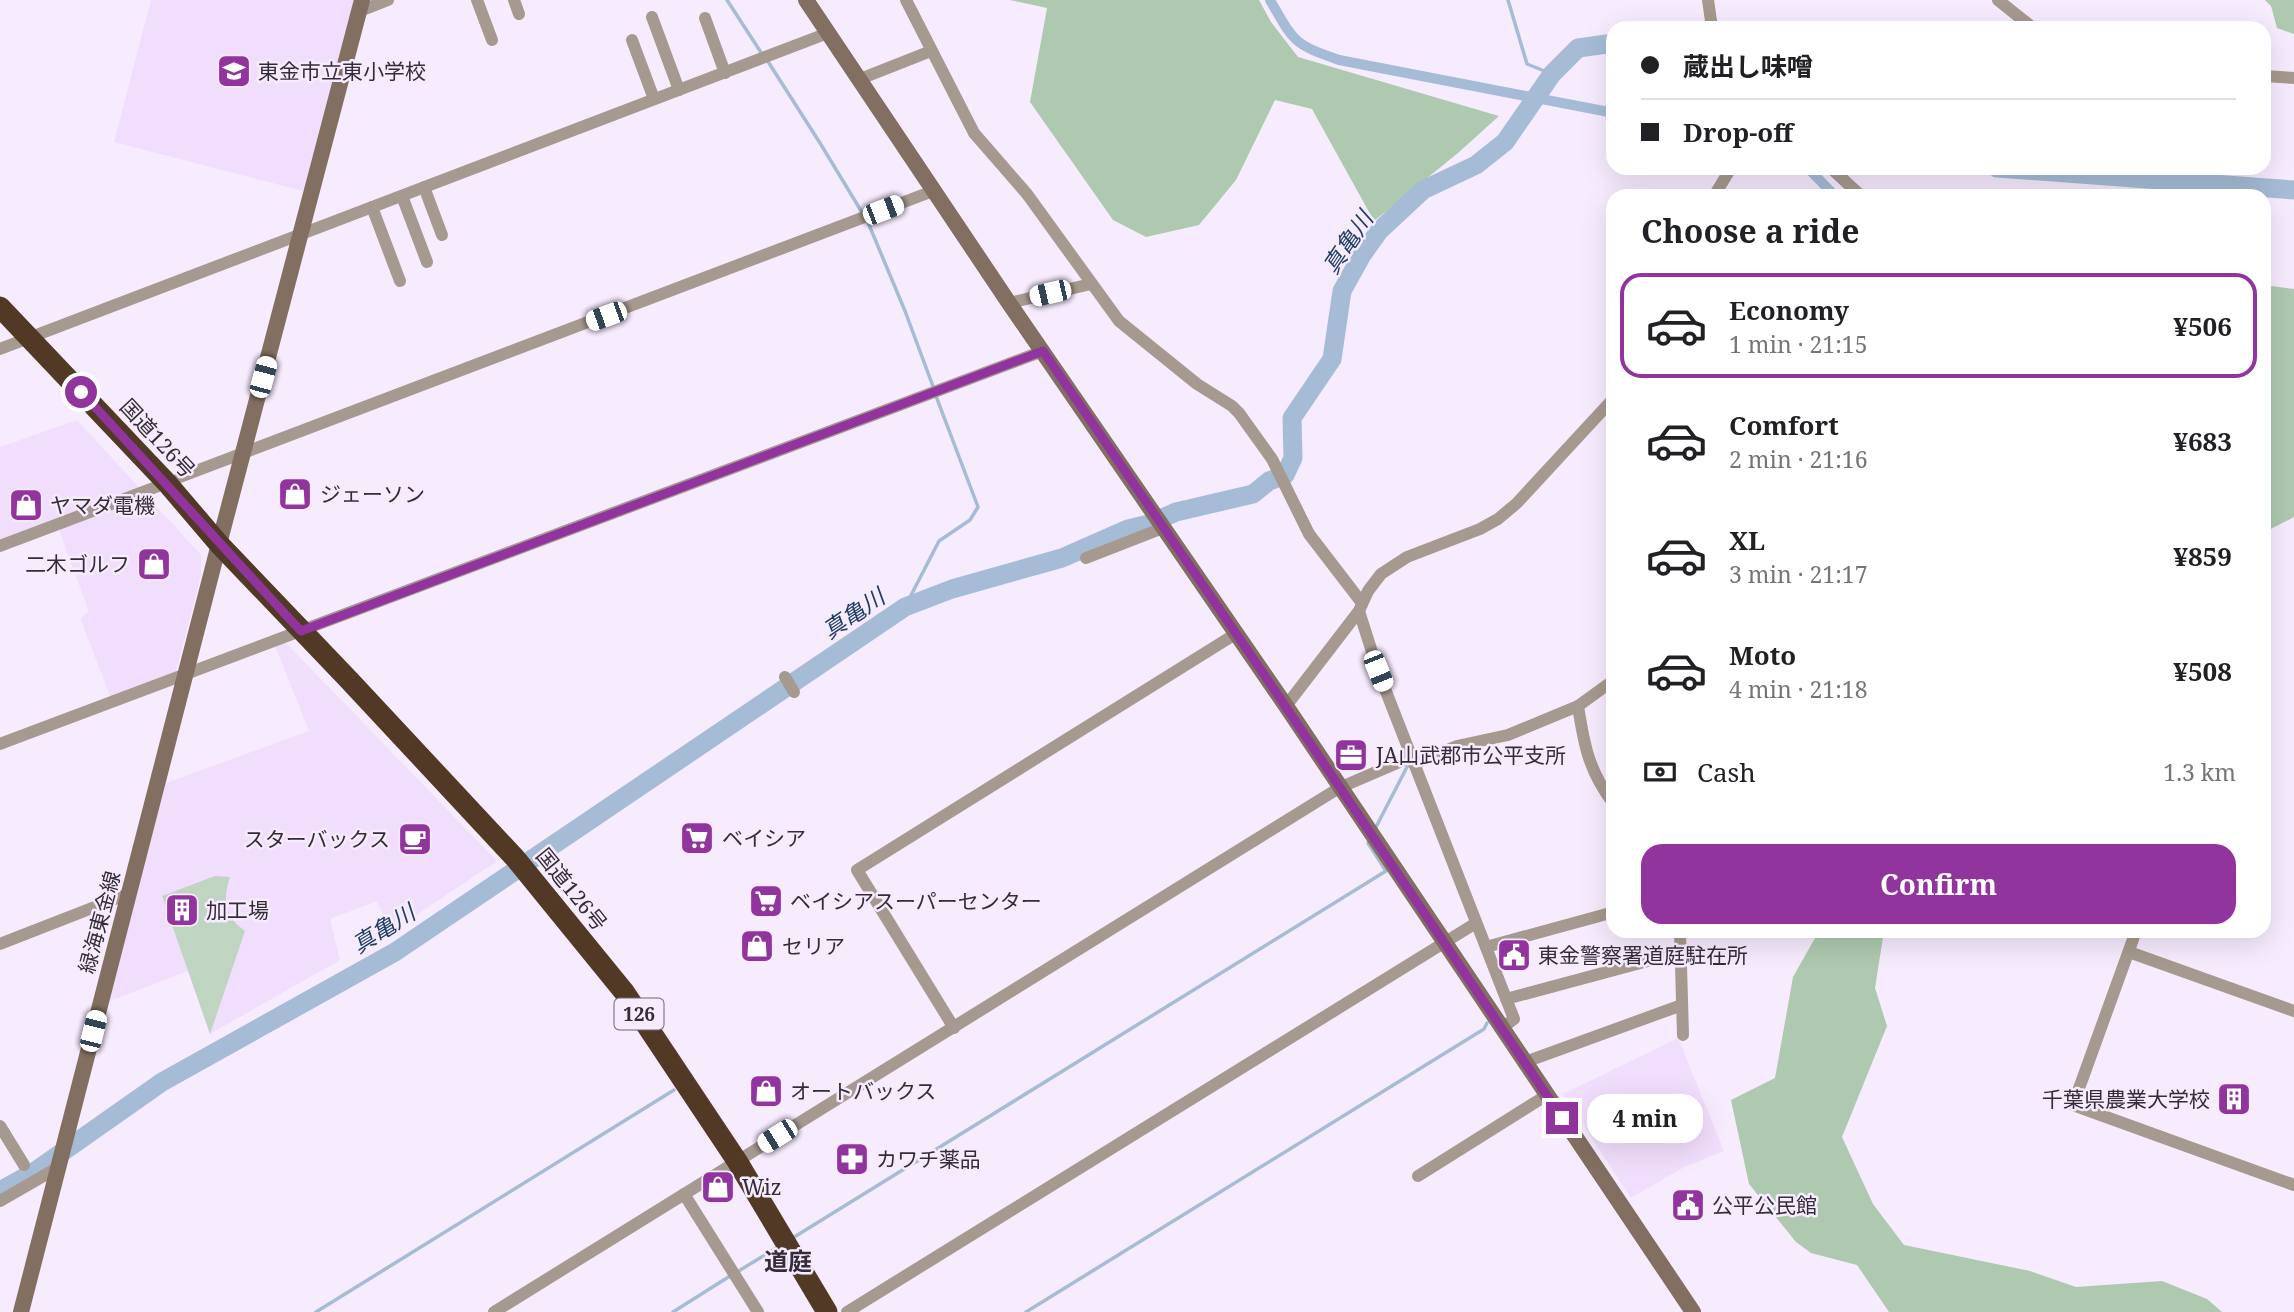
<!DOCTYPE html>
<html lang="en">
<head>
<meta charset="utf-8">
<style>
  body { margin:0; font-family:"Noto Serif","Noto Sans JP",serif; background:#f2f2f2; color:#202124; height:100vh; display:flex; flex-direction:column; font-size:26px; white-space:nowrap }
  * { box-sizing:border-box; margin:0 }
  p { font-size:23px; color:#757577 }
  .icon { flex:none; width:38px; height:38px; fill:none; stroke:currentColor; stroke-width:2; stroke-linecap:round; stroke-linejoin:round }
  .map { position:relative; flex:1; overflow:hidden }
  .panel { position:absolute; left:1606px; top:189px; width:665px; height:749px; display:flex; flex-direction:column; background:#fff; border-radius:21px; box-shadow:0 7px 28px #0002 }
  .panel>* { flex:none }
  .hud { position:absolute; left:1606px; top:21px; width:665px; height:154px; border-radius:21px; box-shadow:0 7px 28px #0002; display:grid; align-content:center; height:154px; padding:0 35px; background:#fff }
  .end { position:absolute; width:32px; height:32px; margin:-16px; border:9px solid #92349e; background:#fff; box-shadow:0 0 0 4px #fff }
  .from { border-radius:50% }
  .bubble { position:absolute; height:49px; border-radius:21px; background:#fff; box-shadow:0 7px 28px #0002; font-size:23px; font-weight:700; line-height:49px; text-align:center }
  .car { position:absolute; width:21px; height:42px; margin:-21px -10px; border-radius:9px; box-shadow:0 0 5px 2px #0007; background:linear-gradient(#fff 24%,#345 0 40%,#fff 0 76%,#345 0 86%,#fff 0) }
  .hud b { display:flex; align-items:center; gap:24px; height:66px; font-size:26px }
  .hud b+b { border-top:2px solid #e0e0e0 }
  .hud i { width:18px; height:18px; background:#202124 }
  ul { padding:0; list-style:none }
  li { display:flex; align-items:center; gap:21px; height:105px; margin:0 14px 10px; padding:0 21px; border:4px solid transparent; border-radius:21px }
  li div { flex:1 }
  li b { display:block; font-size:26px }
  li em { font-style:normal; font-weight:700 }
  li.active { border-color:#92349e }
  li>.icon { width:63px; height:63px; stroke-width:1.5 }
  h2 { padding:0 35px; font-size:32px; line-height:84px }
  .pay { display:flex; align-items:center; gap:18px; height:77px; padding:0 35px; font-size:26px }
  .pay p { margin-inline-start:auto }
  .cta { display:flex; gap:14px; margin-top:auto; padding:14px 35px }
  .cta a { flex:1; height:80px; border-radius:21px; background:#92349e; color:#fff; font-size:28px; font-weight:700; line-height:80px; text-align:center }
  .map>svg:first-child { display:block }
  .built { fill:#f1defc }
  .green { fill:#c0d4c2 }
  .forest { fill:#aec9b0 }
  .lines { fill:none; stroke-linecap:round; stroke-linejoin:round }
  .stream { stroke:#a6bcd6; stroke-width:3.5 }
  .canal { stroke:#a6bcd6; stroke-width:10 }
  .river { stroke:#a6bcd6; stroke-width:19 }
  .street { stroke:#a6998f; stroke-width:12 }
  .secondary { stroke:#826f61; stroke-width:16 }
  .highway { stroke:#523926; stroke-width:21 }
  .route { stroke:#92349e; stroke-width:9 }
  .labels { text-anchor:middle; dominant-baseline:central; stroke-width:5; stroke-linejoin:round; paint-order:stroke }
  .shield { fill:#f7ebfe; stroke:#6e6674; stroke-width:2 }
  .shield-label { font-size:19px; font-weight:bold; fill:#342d39 }
  .poi-label { font-size:21px; fill:#342d39; stroke:#f7ebfe; text-anchor:start }
  .street-label { font-size:21px; fill:#342d39; stroke:#f7ebfe }
  .water-label { font-size:23px; font-style:italic; fill:#1e3e63; stroke:#f7ebfe }
  .quarter-label { font-size:24px; font-weight:bold; fill:#342d39; stroke:#f7ebfe }
</style>
</head>
<body>
<div class="map">
<svg width="2294" height="1312" viewBox="0 0 2294 1312">
  <rect width="100%" height="100%" fill="#f7ebfe"/>
  <g class="built">
    <polygon points="151,0 354,0 303,191 114,142"/>
    <polygon points="77,420 201,555 201,575 175,675 111,698 80,618 89,612 56,521 0,542 0,447"/>
    <polygon points="284,641 497,861 391,932 377,901 330,919 340,960 210,1034 188,971 107,1002 166,783 309,731 275,646"/>
    <polygon points="1678,1038 1724,1151 1684,1167 1631,1198 1563,1094"/>
  </g>
  <path class="green" d="M215,876L230,877C222,900 225,917 245,931L210,1034L162,896Z"/>
  <g class="forest">
    <polygon points="1010,0 1259,0 1271,22 1298,57 1499,116 1458,153 1374,221 1312,109 1275,100 1236,180 1199,225 1146,237 1113,220 1030,102 1047,8"/>
    <polygon points="2265,0 2294,0 2294,34 2277,28 2271,6"/>
    <polygon points="2264,285 2294,289 2294,517 2265,532"/>
    <polygon points="1819,931 1884,931 1875,988 1887,1026 1842,1137 1873,1204 1904,1245 2030,1271 2076,1287 2162,1281 2207,1299 2222,1312 1889,1312 1857,1265 1811,1253 1796,1242 1749,1184 1731,1100 1775,1078 1793,977"/>
  </g>
  <g class="lines">
    <g class="stream">
      <polyline points="727,0 762,54"/>
      <polyline points="1508,0 1527,64 1552,74"/>
      <polyline points="767,60 820,143 863,214"/>
      <polyline points="867,220 905,311 934,389"/>
      <polyline points="905,607 939,541 970,520 978,507 936,396"/>
      <polyline points="1375,829 1408,765"/>
      <polyline points="791,1239 1386,871 1368,843 1370,839"/>
      <polyline points="737,1272 778,1247"/>
      <polyline points="316,1312 674,1090"/>
      <polyline points="673,1312 730,1276"/>
      <polyline points="1026,1312 1484,1029 1487,1023"/>
    </g>
    <g class="canal">
      <path d="M1270,0C1294,42 1293,44 1339,60L1614,113"/>
      <polyline points="1808,168 1835,196"/>
    </g>
    <g class="river">
      <polyline points="1997,168 2294,190"/>
      <polyline points="0,1191 34,1172 162,1082 395,952 905,607 952,589 1062,558 1128,529 1149,524 1176,512 1253,494 1269,481 1285,475 1293,458 1292,418 1332,359 1342,291 1362,255 1379,231 1423,190 1476,165 1505,142 1552,74 1578,48 1614,43"/>
    </g>
    <g class="street">
      <polyline points="477,0 492,40"/>
      <polyline points="514,0 519,14"/>
      <polyline points="906,0 974,133 1027,194 1119,321 1197,384 1232,406 1239,413 1272,459 1309,534 1362,603"/>
      <polyline points="1708,0 1712,28"/>
      <polyline points="1998,0 2033,28"/>
      <polyline points="360,11 388,0"/>
      <polyline points="652,17 679,90"/>
      <polyline points="705,18 725,73"/>
      <polyline points="632,40 654,99"/>
      <polyline points="2264,76 2294,78"/>
      <polyline points="860,79 931,51"/>
      <polyline points="1831,168 1861,196"/>
      <polyline points="424,187 442,235"/>
      <polyline points="402,196 427,262"/>
      <polyline points="1714,196 1731,168"/>
      <polyline points="372,207 400,281"/>
      <polyline points="1009,303 1091,284"/>
      <polyline points="0,349 828,33"/>
      <polyline points="180,477 933,191"/>
      <polyline points="0,546 156,487"/>
      <polyline points="1086,558 1163,528"/>
      <polyline points="1359,611 1378,671 1514,1019 1502,1028"/>
      <polyline points="785,677 794,692"/>
      <polyline points="1286,706 1359,611 1368,591 1381,574 1407,557 1480,529 1498,519 1517,503 1614,398"/>
      <path d="M1578,706C1584,745 1589,772 1614,804"/>
      <polyline points="0,744 1043,351"/>
      <polyline points="1414,764 1457,746 1508,735 1578,706 1614,680"/>
      <polyline points="1680,931 1683,1035"/>
      <polyline points="2136,931 2073,1105 2294,1185"/>
      <polyline points="0,944 128,894"/>
      <polyline points="1486,947 1614,912"/>
      <polyline points="2129,952 2294,1011"/>
      <polyline points="1506,999 1681,952"/>
      <polyline points="954,1028 857,870 1237,633"/>
      <polyline points="1525,1062 1682,1005"/>
      <polyline points="0,1126 24,1165"/>
      <polyline points="1418,1176 1547,1095"/>
      <polyline points="684,1194 758,1312"/>
      <polyline points="0,1201 59,1167"/>
      <polyline points="494,1312 1339,788 1411,757"/>
      <polyline points="847,1312 1476,923"/>
    </g>
    <g class="secondary">
      <polyline points="806,0 1009,303 1286,706 1693,1312"/>
      <polyline points="21,1312 219,544 362,0"/>
    </g>
    <polyline class="highway" points="0,307 167,483 219,544 349,680 515,858 546,896 625,993 737,1161 827,1312"/>
  </g>
  <g class="lines">
    <path class="route" d="M81,392C155,471 227,552 301,631L1043,351L1261,670L1562,1118"/>
  </g>
  <defs>
    <g id="school-square" transform="scale(1.75)"><rect x="-9" y="-9" width="18" height="18" rx="4" fill="#92349e" stroke="#f7ebfe"/><path d="M0-5L7-2L0 1L-7-2ZM-4 1L0 2.5L4 1V4Q0 6-4 4Z" fill="#fff"/></g>
    <g id="shop-square" transform="scale(1.75)"><rect x="-9" y="-9" width="18" height="18" rx="4" fill="#92349e" stroke="#f7ebfe"/><path d="M-5-2.5h2.3a2.7 3.5 0 0 1 5.4 0H5L5.5 6h-11ZM-1.5-2.5h3a1.5 2.3 0 0 0-3 0Z" fill="#fff"/></g>
    <g id="office-square" transform="scale(1.75)"><rect x="-9" y="-9" width="18" height="18" rx="4" fill="#92349e" stroke="#f7ebfe"/><path d="M-6-3h4V-5.5h4V-3h4V5H-6ZM-1-4.5V-3h2v-1.5ZM-6 0V1H6V0Z" fill="#fff"/></g>
    <g id="supermarket-square" transform="scale(1.75)"><rect x="-9" y="-9" width="18" height="18" rx="4" fill="#92349e" stroke="#f7ebfe"/><path d="M-6-5.5h2.5l.6 2H6L4.5 2H-2.5L-4.4-4H-6ZM-1.5 3.2a1.3 1.3 0 1 0 .1 0ZM3 3.2a1.3 1.3 0 1 0 .1 0Z" fill="#fff"/></g>
    <g id="cafe-square" transform="scale(1.75)"><rect x="-9" y="-9" width="18" height="18" rx="4" fill="#92349e" stroke="#f7ebfe"/><path d="M-5.5-4.5H6V0H3Q3 3.5 0 3.5H-2.5Q-5.5 3.5-5.5 0ZM3-3.2v2h1.7v-2ZM-6 4.5H4V6H-6Z" fill="#fff"/></g>
    <g id="building-square" transform="scale(1.75)"><rect x="-9" y="-9" width="18" height="18" rx="4" fill="#92349e" stroke="#f7ebfe"/><path d="M-4-6H4V6H1V3H-1V6H-4ZM-2.5-4.3h1.7v1.8h-1.7ZM.8-4.3h1.7v1.8H.8ZM-2.5-1h1.7V.8h-1.7ZM.8-1h1.7V.8H.8Z" fill="#fff"/></g>
    <g id="civic-square" transform="scale(1.75)"><rect x="-9" y="-9" width="18" height="18" rx="4" fill="#92349e" stroke="#f7ebfe"/><path d="M-.6-6.5H3V-4.5H.6V-3L4-1V1h2V6H-6V1h2V-1L-.6-3ZM-1.2 2.5V6h2.4V2.5Z" fill="#fff"/></g>
    <g id="pharmacy-square" transform="scale(1.75)"><rect x="-9" y="-9" width="18" height="18" rx="4" fill="#92349e" stroke="#f7ebfe"/><path d="M-2-6h4v4h4v4h-4v4h-4v-4h-4v-4h4Z" fill="#fff"/></g>
  </defs>
  <g fill-rule="evenodd">
    <use href="#school-square" x="234" y="71"/>
    <use href="#shop-square" x="295" y="494"/>
    <use href="#shop-square" x="26" y="505"/>
    <use href="#shop-square" x="154" y="564"/>
    <use href="#office-square" x="1351" y="755"/>
    <use href="#supermarket-square" x="697" y="838"/>
    <use href="#cafe-square" x="415" y="839"/>
    <use href="#supermarket-square" x="766" y="901"/>
    <use href="#building-square" x="182" y="910"/>
    <use href="#shop-square" x="757" y="946"/>
    <use href="#civic-square" x="1514" y="955"/>
    <use href="#shop-square" x="766" y="1091"/>
    <use href="#building-square" x="2234" y="1099"/>
    <use href="#pharmacy-square" x="852" y="1159"/>
    <use href="#shop-square" x="718" y="1187"/>
    <use href="#civic-square" x="1688" y="1205"/>
  </g>
  <g class="labels">
    <rect class="shield" x="614.5" y="998.5" width="49" height="31" rx="5"/>
    <g class="shield-label">
      <text x="639" y="1014">126</text>
    </g>
    <g class="poi-label">
      <text x="258" y="71">東金市立東小学校</text>
      <text x="320" y="494">ジェーソン</text>
      <text x="50" y="505">ヤマダ電機</text>
      <text x="130" y="564" text-anchor="end">二木ゴルフ</text>
      <text x="1376" y="755">JA山武郡市公平支所</text>
      <text x="722" y="838">ベイシア</text>
      <text x="390" y="839" text-anchor="end">スターバックス</text>
      <text x="790" y="901">ベイシアスーパーセンター</text>
      <text x="206" y="910">加工場</text>
      <text x="782" y="946">セリア</text>
      <text x="1538" y="955">東金警察署道庭駐在所</text>
      <text x="790" y="1091">オートバックス</text>
      <text x="2210" y="1099" text-anchor="end">千葉県農業大学校</text>
      <text x="876" y="1159">カワチ薬品</text>
      <text x="742" y="1187">Wiz</text>
      <text x="1712" y="1205">公平公民館</text>
    </g>
    <g class="street-label">
      <text transform="translate(158 438) rotate(47)">国道126号</text>
      <text transform="translate(572 889) rotate(51)">国道126号</text>
      <text transform="translate(99 922) rotate(-75)">緑海東金線</text>
    </g>
    <g class="water-label">
      <text transform="translate(1347 242) rotate(-56)">真亀川</text>
      <text transform="translate(853 613) rotate(-34)">真亀川</text>
      <text transform="translate(383 928) rotate(-32)">真亀川</text>
    </g>
    <g class="quarter-label">
      <text x="788" y="1260">道庭</text>
    </g>
  </g>
</svg>
<i class="end from" style="left:81px;top:392px"></i>
<i class="end" style="left:1562px;top:1118px"></i>
<div class="bubble" style="left:1587px;top:1094px;width:116px">4 min</div>
<i class="car" style="left:883px;top:210px;rotate:69deg"></i>
<i class="car" style="left:1050px;top:293px;rotate:257deg"></i>
<i class="car" style="left:606px;top:316px;rotate:250deg"></i>
<i class="car" style="left:263px;top:377px;rotate:15deg"></i>
<i class="car" style="left:1378px;top:671px;rotate:158deg"></i>
<i class="car" style="left:93px;top:1031px;rotate:14deg"></i>
<i class="car" style="left:777px;top:1136px;rotate:238deg"></i>
<div class="hud">
<b><i class="from"></i>蔵出し味噌</b>
<b><i></i>Drop-off</b>
</div>
<section class="panel">
<h2>Choose a ride</h2>
<ul>
<li class="active"><svg class="icon" aria-label="car" viewBox="0 0 24 24"><path d="M5 17H2v-5l4-1 3-4h7l3 4 3 1v5h-3M9 17h6M6 11h13"/><circle cx="7" cy="17" r="2"/><circle cx="17" cy="17" r="2"/></svg><div><b>Economy</b><p>1 min · 21:15</p></div><em>¥506</em></li>
<li><svg class="icon" aria-label="car" viewBox="0 0 24 24"><path d="M5 17H2v-5l4-1 3-4h7l3 4 3 1v5h-3M9 17h6M6 11h13"/><circle cx="7" cy="17" r="2"/><circle cx="17" cy="17" r="2"/></svg><div><b>Comfort</b><p>2 min · 21:16</p></div><em>¥683</em></li>
<li><svg class="icon" aria-label="car" viewBox="0 0 24 24"><path d="M5 17H2v-5l4-1 3-4h7l3 4 3 1v5h-3M9 17h6M6 11h13"/><circle cx="7" cy="17" r="2"/><circle cx="17" cy="17" r="2"/></svg><div><b>XL</b><p>3 min · 21:17</p></div><em>¥859</em></li>
<li><svg class="icon" aria-label="car" viewBox="0 0 24 24"><path d="M5 17H2v-5l4-1 3-4h7l3 4 3 1v5h-3M9 17h6M6 11h13"/><circle cx="7" cy="17" r="2"/><circle cx="17" cy="17" r="2"/></svg><div><b>Moto</b><p>4 min · 21:18</p></div><em>¥508</em></li>
</ul>
<div class="pay"><svg class="icon" aria-label="cash" viewBox="0 0 24 24"><path d="M3 7h18v10H3z"/><circle cx="12" cy="12" r="2"/></svg>Cash<p>1.3 km</p></div>
<div class="cta"><a>Confirm</a></div>
</section>
</div>
</body>
</html>
